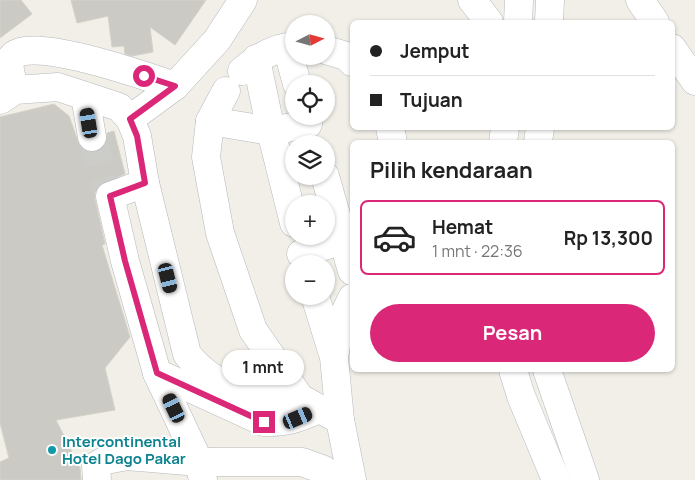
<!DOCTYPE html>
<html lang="id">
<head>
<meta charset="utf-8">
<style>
  body { margin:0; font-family:Manrope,sans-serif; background:#f6f6f6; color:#222; height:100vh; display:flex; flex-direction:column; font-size:19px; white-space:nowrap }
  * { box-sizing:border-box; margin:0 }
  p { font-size:16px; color:#767676 }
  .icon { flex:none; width:28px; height:28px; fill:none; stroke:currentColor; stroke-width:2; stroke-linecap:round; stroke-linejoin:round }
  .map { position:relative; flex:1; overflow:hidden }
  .drawer { position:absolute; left:350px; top:140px; width:325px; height:232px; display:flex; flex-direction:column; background:#fff; border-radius:8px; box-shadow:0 1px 4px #0004 }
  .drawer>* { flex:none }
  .hud { position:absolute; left:350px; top:20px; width:325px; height:110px; border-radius:8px; box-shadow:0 1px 4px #0004; display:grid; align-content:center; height:110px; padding:0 20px; background:#fff }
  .needle { width:32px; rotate:84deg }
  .fabs { position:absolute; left:285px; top:15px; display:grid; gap:10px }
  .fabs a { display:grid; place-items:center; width:50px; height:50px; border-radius:50%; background:#fff; box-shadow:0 1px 4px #0004; font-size:25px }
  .end { position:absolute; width:22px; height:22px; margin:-11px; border:6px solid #db2777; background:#fff; box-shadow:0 0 0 2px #fff }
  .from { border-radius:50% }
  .bubble { position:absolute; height:35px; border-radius:18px; background:#fff; box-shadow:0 1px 4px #0004; font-size:16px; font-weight:700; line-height:35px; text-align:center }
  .car { position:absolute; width:15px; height:30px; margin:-15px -8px; border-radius:6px; box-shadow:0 0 4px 1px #0007; background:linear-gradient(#222 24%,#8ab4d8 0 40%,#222 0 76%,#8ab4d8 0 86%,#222 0) }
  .hud b { display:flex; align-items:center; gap:18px; height:48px; font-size:19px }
  .hud b+b { border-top:1px solid #e0e0e0 }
  .hud i { width:12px; height:12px; background:#222 }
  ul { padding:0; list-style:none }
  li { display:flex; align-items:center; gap:15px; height:75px; margin:0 10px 8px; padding:0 10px; border:2px solid transparent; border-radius:8px }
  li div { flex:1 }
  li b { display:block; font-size:19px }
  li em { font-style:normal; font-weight:700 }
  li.current { border-color:#db2777 }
  li>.icon { width:45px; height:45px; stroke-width:1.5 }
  h2 { padding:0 20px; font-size:22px; line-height:60px }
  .primary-button { display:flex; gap:10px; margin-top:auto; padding:10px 20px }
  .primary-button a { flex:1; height:58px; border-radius:30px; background:#db2777; color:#fff; font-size:20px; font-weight:700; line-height:58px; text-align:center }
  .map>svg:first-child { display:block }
  .building { fill:#cccac5; stroke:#d6d1c6 }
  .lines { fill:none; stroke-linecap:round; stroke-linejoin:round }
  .minor-tunnel { stroke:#ccccc8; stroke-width:28; stroke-dasharray:28 14; stroke-linecap:butt }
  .minor-casing { stroke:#b5b8bc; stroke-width:29 }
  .minor { stroke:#fff; stroke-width:28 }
  .route { stroke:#db2777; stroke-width:6 }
  .culture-dot { fill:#0f9aa8; stroke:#fff; stroke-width:2 }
  .labels { text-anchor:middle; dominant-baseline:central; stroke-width:4; stroke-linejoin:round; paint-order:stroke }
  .culture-label { font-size:15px; font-weight:bold; fill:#0d838f; stroke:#fff; text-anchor:start }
</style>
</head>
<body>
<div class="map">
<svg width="695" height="480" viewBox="0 0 695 480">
  <rect width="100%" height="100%" fill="#f1efe8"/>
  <g class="building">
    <polygon points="0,0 21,0 32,14 0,38"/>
    <polygon points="71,0 206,0 175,45 150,27 153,52 132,56 125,54 124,46 112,47 108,16 77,23"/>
    <polygon points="54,104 69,116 80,147 86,151 94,152 102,149 107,142 107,133 114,131 125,174 99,185 95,192 95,199 105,244 102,245 130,337 105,368 115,410 56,420 80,468 81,480 0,480 0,462 9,458 0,423 0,117"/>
  </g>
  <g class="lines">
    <polyline class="minor-tunnel" points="92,137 107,189"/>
    <g class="minor-casing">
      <g id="minor">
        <polyline points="472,0 489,22"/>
        <polyline points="640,0 655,22"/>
        <polyline points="518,22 519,0"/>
        <polyline points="549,22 550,0"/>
        <polyline points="287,47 297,84"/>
        <polyline points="672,48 695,81"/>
        <polyline points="326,50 346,56 352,62"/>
        <polyline points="256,59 271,131 294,223"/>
        <path d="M242,71C256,59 275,46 294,47"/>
        <path d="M15,90C13,81 6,65 12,57C28,34 150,78 175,86"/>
        <polyline points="226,91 210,121 206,157 220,233 253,330 300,398 340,420"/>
        <polyline points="85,96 92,137"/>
        <path d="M0,100L15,90L58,87L119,107L130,119L137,136L145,183L187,354C216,391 255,398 300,398"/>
        <polyline points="130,119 175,86 217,40 243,0"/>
        <polyline points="210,121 271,131 308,124"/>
        <polyline points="390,128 393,142"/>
        <polyline points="503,142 505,128"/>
        <polyline points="538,142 540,128"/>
        <polyline points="325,176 352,271"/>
        <polyline points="145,183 110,196 125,261 157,373 199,462 203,480"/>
        <polyline points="301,254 344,239"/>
        <polyline points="315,296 333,354"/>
        <polyline points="513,370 521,396 556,480"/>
        <polyline points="547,370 585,480"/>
        <path d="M157,373L264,422C286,423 299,418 319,409"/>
        <polyline points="97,480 96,466 106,460 127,456 199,462 302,462 324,470 337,480"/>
        <polyline points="352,480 340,420 334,357 340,323 352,298"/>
      </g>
    </g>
    <use href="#minor" class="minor"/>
  </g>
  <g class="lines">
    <polyline class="route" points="144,76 175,86 130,119 137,136 145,183 110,196 125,261 157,373 264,422"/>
  </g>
  <circle class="culture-dot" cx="52" cy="450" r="5"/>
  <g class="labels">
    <g class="culture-label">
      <text x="62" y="441">Intercontinental<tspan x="62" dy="17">Hotel Dago Pakar</tspan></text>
    </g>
  </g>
</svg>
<div class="fabs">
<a><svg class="needle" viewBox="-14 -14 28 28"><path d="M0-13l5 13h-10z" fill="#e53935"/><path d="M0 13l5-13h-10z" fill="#767676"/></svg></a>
<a><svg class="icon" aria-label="locate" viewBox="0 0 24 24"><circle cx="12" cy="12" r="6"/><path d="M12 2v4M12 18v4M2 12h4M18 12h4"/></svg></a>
<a><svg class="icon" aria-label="layers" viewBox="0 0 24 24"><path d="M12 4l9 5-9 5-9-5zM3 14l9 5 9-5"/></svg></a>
<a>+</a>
<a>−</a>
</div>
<i class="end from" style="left:144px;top:76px"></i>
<i class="end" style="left:264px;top:422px"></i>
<div class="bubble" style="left:222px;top:350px;width:82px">1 mnt</div>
<i class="car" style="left:89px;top:123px;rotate:351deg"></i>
<i class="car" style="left:168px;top:278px;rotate:166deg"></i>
<i class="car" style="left:174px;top:408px;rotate:335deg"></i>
<i class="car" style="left:298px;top:418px;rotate:67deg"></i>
<div class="hud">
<b><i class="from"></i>Jemput</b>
<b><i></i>Tujuan</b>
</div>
<section class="drawer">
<h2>Pilih kendaraan</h2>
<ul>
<li class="current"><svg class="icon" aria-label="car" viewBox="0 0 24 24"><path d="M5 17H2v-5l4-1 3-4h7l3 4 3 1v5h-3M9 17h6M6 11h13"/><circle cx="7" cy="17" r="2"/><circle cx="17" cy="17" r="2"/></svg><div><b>Hemat</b><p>1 mnt · 22:36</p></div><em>Rp 13,300</em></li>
</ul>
<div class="primary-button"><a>Pesan</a></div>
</section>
</div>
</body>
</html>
